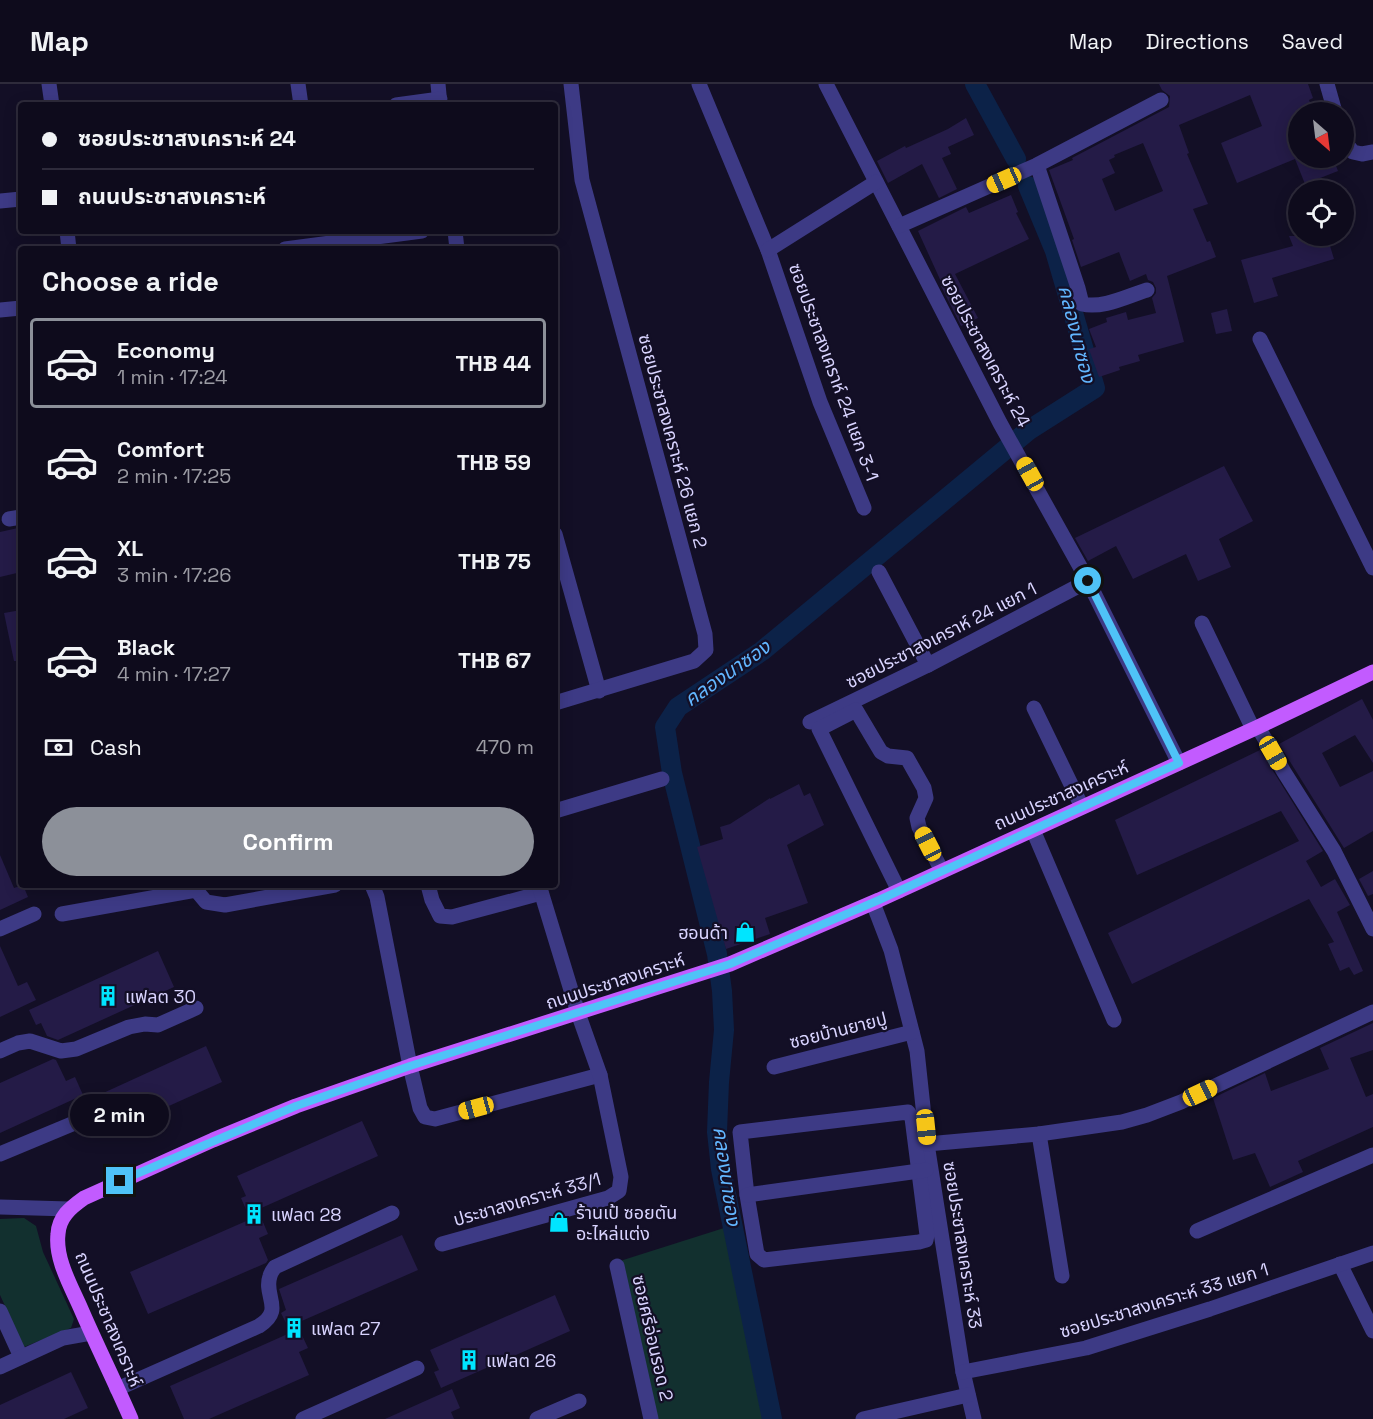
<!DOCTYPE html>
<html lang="en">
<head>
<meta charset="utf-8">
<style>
  body { margin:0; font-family:"Space Grotesk","Noto Sans Thai",sans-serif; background:#171425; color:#f1f3f6; height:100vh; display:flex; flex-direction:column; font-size:22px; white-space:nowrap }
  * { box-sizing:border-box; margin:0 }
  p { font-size:20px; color:#9b9ba3 }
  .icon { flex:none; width:33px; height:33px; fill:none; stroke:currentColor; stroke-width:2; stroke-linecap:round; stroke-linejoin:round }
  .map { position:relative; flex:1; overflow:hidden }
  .drawer { position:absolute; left:18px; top:162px; width:540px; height:642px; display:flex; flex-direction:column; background:#0e0b1c; border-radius:6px; box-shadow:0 3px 15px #0003,0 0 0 2px #2e2b3b }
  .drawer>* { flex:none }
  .hud { position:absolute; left:18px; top:18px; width:540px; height:132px; border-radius:6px; box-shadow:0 3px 15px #0003,0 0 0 2px #2e2b3b; display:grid; align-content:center; height:132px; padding:0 24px; background:#0e0b1c }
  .needle { width:39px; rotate:152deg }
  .fabs { position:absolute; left:1288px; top:18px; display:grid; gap:12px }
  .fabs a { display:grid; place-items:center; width:66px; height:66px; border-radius:50%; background:#0e0b1c; box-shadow:0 3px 15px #0003,0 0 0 2px #2e2b3b; font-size:30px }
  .end { position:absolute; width:27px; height:27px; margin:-14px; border:8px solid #4fc3f7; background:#111; box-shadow:0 0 0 3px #111 }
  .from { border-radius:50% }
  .bubble { position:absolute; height:42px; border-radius:21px; background:#0e0b1c; box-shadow:0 3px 15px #0003,0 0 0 2px #2e2b3b; font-size:20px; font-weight:600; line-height:42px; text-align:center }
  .car { position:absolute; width:18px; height:36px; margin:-18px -9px; border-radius:8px; box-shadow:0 0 4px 2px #0007; background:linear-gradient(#f5c518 24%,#345 0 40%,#f5c518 0 76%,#345 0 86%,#f5c518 0) }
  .hud b { display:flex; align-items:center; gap:21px; height:57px; font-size:22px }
  .hud b+b { border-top:2px solid #2e2b3b }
  .hud i { width:15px; height:15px; background:#f1f3f6 }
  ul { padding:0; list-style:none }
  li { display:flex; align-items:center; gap:18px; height:90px; margin:0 12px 9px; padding:0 12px; border:3px solid transparent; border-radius:6px }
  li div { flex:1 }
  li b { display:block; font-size:22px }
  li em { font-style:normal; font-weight:600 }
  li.selected { border-color:#8c9099 }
  li>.icon { width:54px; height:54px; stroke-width:1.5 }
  h2 { padding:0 24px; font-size:27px; line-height:72px }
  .pay { display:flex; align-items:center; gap:15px; height:66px; padding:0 24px; font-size:22px }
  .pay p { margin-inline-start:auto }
  .button { display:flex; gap:12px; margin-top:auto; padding:12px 24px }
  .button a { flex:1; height:69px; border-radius:36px; background:#8c9099; color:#fff; font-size:24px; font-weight:600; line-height:69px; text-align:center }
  header { display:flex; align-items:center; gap:36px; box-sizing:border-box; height:84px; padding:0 30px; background:#0e0b1c; border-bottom:2px solid #2e2b3b }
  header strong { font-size:28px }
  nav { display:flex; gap:33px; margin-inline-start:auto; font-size:21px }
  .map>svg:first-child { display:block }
  .green { fill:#12302f }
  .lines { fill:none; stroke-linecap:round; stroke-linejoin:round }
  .canal { stroke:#0c2248; stroke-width:20 }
  .building { fill:#241b47; fill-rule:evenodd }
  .minor { stroke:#3d3a85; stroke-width:15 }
  .major { stroke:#c25bff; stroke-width:15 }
  .route { stroke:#4fc3f7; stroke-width:8 }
  .labels { text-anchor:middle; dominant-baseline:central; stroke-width:4.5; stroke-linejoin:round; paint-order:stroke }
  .street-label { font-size:18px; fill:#d9d4ff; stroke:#130f26 }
  .poi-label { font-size:18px; fill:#d9d4ff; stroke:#130f26; text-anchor:start }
  .water-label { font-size:20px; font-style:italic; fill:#62b6ff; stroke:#130f26 }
</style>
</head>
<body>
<header>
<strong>Map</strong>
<nav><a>Map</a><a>Directions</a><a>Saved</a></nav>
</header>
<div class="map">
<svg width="1373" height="1335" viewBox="0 0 1373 1335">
  <rect width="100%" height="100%" fill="#130f26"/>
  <g class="green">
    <polygon points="24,1134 36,1142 43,1168 74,1235 71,1244 24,1263 0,1211 0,1135"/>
    <polygon points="724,1144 768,1335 656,1335 620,1177"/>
  </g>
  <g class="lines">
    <g class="canal">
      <polyline points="975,0 1016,75"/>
      <polyline points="772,1335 721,1085 717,1048 719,998 724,946 722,907 717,870 672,689 665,643 678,623 762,567 1029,346 1095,304 1055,167 1028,102"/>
    </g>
  </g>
  <g class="building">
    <path d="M1159,0H1308L1313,14L1309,16L1314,28H1299V74H1333L1338,87L1305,100L1295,75L1237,99L1221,59L1262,42L1250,11L1179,41L1189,69L1187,70L1208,120L1193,125L1207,158L1210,157L1216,173L1167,192L1184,258L1138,271L1140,277L1119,283L1120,286L1099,293L1089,265L1096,263L1089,245L1107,238L1106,234L1126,228L1128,236L1156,229L1152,214L1156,209V204L1153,198L1148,196L1146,190L1130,197L1119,168L1081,183L1072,156L1074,155L1049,86L1073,76L1072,74L1169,23L1170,12L1162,6ZM1143,59L1163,107L1115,127L1102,95L1115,89L1109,76L1115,73L1114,71Z"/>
    <polygon points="966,34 974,51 948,63 951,70 942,74 957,105 939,114 922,80 888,99 877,77 905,62 906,64 948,45"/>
    <polygon points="1011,111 1018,128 1016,129 1029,155 955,190 978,234 961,242 941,202 943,202 918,147 966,123 969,129"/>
    <polygon points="1289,152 1327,152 1334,175 1272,194 1278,212 1254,219 1241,176 1293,162"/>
    <polygon points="1227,225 1232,247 1216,250 1211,229"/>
    <polygon points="1224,382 1253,437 1219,455 1231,483 1198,497 1186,470 1133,495 1116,462 1088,477 1075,454"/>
    <polygon points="18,444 21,461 21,488 0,493 0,448"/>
    <polygon points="21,526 21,577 14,577 4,529"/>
    <polygon points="1362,615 1373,636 1373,679 1355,651 1322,669 1340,703 1373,687 1373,747 1344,764 1279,660"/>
    <polygon points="1260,666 1323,767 1306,777 1321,803 1335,795 1350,821 1337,828 1363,887 1354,891 1349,883 1340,887 1328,860 1334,858 1309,815 1132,900 1108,849 1299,757 1281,727 1137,791 1115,736"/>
    <polygon points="799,700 804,712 810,709 824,741 787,761 808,819 765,834 770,850 726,865 697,763 723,755 720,743 730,740 770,714 770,715"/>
    <polygon points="0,771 14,804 23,801 28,813 0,826"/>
    <polygon points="1373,787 1373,810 1368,812 1359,795"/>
    <polygon points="0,862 18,902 27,898 36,916 0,933"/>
    <polygon points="158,867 174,903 58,956 47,952 41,939 36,941 29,926"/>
    <polygon points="1373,939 1373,966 1350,974 1366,1013 1373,1010 1373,1043 1298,1077 1303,1088 1270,1103 1255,1069 1233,1076 1213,1014 1265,989 1271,1007 1329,985 1320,964"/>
    <polygon points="206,962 222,998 98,1054 89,1034 84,1036 77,1021"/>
    <polygon points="53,975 56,976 66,997 75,993 83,1011 0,1049 0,999"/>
    <polygon points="362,1037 378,1072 248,1130 241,1114 246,1112 237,1092"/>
    <polygon points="260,1131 268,1150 259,1154 268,1176 266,1179 148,1230 130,1188"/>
    <polygon points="402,1151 418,1186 288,1243 281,1229 286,1226 279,1205"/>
    <polygon points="555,1211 570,1247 441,1304 434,1288 439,1286 430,1266"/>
    <polygon points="299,1245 308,1264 299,1268 309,1291 209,1335 184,1335 170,1302"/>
    <polygon points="71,1288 88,1324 64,1335 0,1335 0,1321"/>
    <polygon points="452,1305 460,1324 451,1328 454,1335 385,1335"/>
  </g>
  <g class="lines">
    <g class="minor">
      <polyline points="49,0 52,21"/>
      <polyline points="298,0 301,21"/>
      <polyline points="438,0 440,21"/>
      <polyline points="699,0 768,166 820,318 864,424"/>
      <polyline points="826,0 1000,339 1088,497 1179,679"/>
      <polyline points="1327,0 1335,28"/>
      <polyline points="396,21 440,15"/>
      <polyline points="1344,57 1353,68 1362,70 1373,68"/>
      <path d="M1037,81L1078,204L1082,220C1103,225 1127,212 1147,206"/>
      <polyline points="0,117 21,115"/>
      <polyline points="899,142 1037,81 1161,16"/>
      <polyline points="67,147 69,165"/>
      <polyline points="455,147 457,165"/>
      <polyline points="285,165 422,147"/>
      <polyline points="768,166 876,98"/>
      <polyline points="0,226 21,224"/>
      <polyline points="1260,255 1373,484"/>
      <polyline points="9,435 21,433"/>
      <polyline points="555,450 599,607"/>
      <polyline points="879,488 928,581"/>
      <polyline points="1202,539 1253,645"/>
      <polyline points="555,619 694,577 706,566 705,550 582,96 571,0"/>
      <polyline points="1034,624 1082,723"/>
      <polyline points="810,638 928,581 1088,497"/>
      <polyline points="1258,643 1284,688 1334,767 1373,845"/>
      <polyline points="555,727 662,695"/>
      <polyline points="1033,746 1114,936"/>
      <polyline points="195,801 196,806 206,818 225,821 335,801"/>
      <polyline points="372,801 377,813 410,982 420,1024 425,1033 435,1035 600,991"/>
      <polyline points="428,801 432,816 440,832 452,833 541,809"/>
      <polyline points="899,807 819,645 856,626 881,668 888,672 907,674 924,704 926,714 917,734 919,743 942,787"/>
      <polyline points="873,819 891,866 917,967 927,1060 963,1288 974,1335"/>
      <polyline points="62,830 196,806"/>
      <polyline points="0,845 34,830"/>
      <polyline points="0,967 18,959 30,957 61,967 76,965 129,943 145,940 158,941 196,924"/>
      <polyline points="774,983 912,948"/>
      <polygon points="908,1028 912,1034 927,1151 926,1156 919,1158 764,1176 757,1170 747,1111 740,1048"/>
      <polyline points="1039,1050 1062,1192"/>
      <polyline points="927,1060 1039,1050 1122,1038 1147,1031 1181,1018 1373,928"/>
      <polyline points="0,1070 72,1040"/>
      <polyline points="747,1111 926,1086"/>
      <polyline points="0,1123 69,1125"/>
      <polyline points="1197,1147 1373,1071"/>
      <polyline points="442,1160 608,1114 619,1107 621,1093 600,991 578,929 539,801"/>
      <polyline points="1340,1180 1373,1247"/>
      <polyline points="617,1182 651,1335"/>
      <polyline points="0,1227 21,1273"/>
      <polyline points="0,1283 63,1254 91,1249"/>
      <polyline points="963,1288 1086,1264 1210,1225 1373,1169"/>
      <path d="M117,1305L259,1242C285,1226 263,1212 270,1192C271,1188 273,1186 275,1183L392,1129"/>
      <polyline points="303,1335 417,1284"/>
      <polyline points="537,1335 579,1317"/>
      <polyline points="863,1335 968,1311"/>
    </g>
    <path class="major" d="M131,1335C115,1298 97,1262 81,1225C71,1202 55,1175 58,1150C59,1133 70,1124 84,1114L213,1056L296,1022L410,982L730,880L879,816L1258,643L1373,588"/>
  </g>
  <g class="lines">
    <polyline class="route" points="120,1097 296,1022 410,982 730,880 879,816 1179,679 1088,497"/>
  </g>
  <defs>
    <g id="shop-bare" transform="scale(1.62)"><path d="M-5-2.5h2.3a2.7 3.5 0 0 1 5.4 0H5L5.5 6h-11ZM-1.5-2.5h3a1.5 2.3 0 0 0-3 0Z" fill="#00e5ff" stroke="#130f26" stroke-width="2.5" paint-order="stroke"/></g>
    <g id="building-bare" transform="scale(1.62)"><path d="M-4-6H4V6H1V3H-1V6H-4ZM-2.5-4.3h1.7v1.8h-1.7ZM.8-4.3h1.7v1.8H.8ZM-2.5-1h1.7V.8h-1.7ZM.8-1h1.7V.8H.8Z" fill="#00e5ff" stroke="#130f26" stroke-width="2.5" paint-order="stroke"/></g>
  </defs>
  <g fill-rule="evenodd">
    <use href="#shop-bare" x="745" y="848"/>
    <use href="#building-bare" x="108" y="912"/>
    <use href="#building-bare" x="254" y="1130"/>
    <use href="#shop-bare" x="559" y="1138"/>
    <use href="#building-bare" x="294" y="1244"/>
    <use href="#building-bare" x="469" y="1276"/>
  </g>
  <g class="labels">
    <g class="street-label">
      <text transform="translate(986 267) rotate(62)">ซอยประชาสงเคราะห์ 24</text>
      <text transform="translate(834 288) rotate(70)">ซอยประชาสงเคราห์ 24 แยก 3-1</text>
      <text transform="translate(673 357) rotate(75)">ซอยประชาสงเคราะห์ 26 แยก 2</text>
      <text transform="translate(941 551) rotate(-27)">ซอยประชาสงเคราห์ 24 แยก 1</text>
      <text transform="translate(1061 711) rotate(-24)">ถนนประชาสงเคราะห์</text>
      <text transform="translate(615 897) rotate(-18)">ถนนประชาสงเคราะห์</text>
      <text transform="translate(838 946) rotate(-14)">ซอยบ้านยายปู</text>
      <text transform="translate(527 1115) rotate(-16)">ประชาสงเคราะห์ 33/1</text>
      <text transform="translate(963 1161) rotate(81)">ซอยประชาสงเคราะห์ 33</text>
      <text transform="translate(1164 1216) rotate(-17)">ซอยประชาสงเคราะห์ 33 แยก 1</text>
      <text transform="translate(109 1235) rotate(67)">ถนนประชาสงเคราะห์</text>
      <text transform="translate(653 1254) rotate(77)">ซอยศรีอ่อนรอด 2</text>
    </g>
    <g class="poi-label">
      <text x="728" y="848" text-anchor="end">ฮอนด้า</text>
      <text x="125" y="912">แฟลต 30</text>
      <text x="576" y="1128">ร้านเป้ ซอยตัน<tspan x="576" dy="21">อะไหล่แต่ง</tspan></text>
      <text x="271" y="1130">แฟลต 28</text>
      <text x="311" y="1244">แฟลต 27</text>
      <text x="486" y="1276">แฟลต 26</text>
    </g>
    <g class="water-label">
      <text transform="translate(1077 250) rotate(76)">คลองนาซอง</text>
      <text transform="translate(727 589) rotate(-35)">คลองนาซอง</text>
      <text transform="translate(727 1092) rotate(82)">คลองนาซอง</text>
    </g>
  </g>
</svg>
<div class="fabs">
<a><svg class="needle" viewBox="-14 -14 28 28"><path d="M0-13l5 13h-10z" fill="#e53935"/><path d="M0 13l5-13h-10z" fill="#9b9ba3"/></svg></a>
<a><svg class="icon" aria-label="locate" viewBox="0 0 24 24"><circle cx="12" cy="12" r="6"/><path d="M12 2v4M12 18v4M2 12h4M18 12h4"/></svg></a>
</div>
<i class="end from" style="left:1088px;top:497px"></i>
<i class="end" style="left:120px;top:1097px"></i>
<div class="bubble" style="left:70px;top:1010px;width:99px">2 min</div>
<i class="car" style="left:1004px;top:96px;rotate:246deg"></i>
<i class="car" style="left:1030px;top:390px;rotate:331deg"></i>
<i class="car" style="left:1273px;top:669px;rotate:150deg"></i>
<i class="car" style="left:928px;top:760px;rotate:333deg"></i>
<i class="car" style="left:1200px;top:1009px;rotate:65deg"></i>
<i class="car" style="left:476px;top:1024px;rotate:255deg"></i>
<i class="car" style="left:926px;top:1043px;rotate:174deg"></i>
<div class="hud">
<b><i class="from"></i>ซอยประชาสงเคราะห์ 24</b>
<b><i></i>ถนนประชาสงเคราะห์</b>
</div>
<section class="drawer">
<h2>Choose a ride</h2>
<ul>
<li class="selected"><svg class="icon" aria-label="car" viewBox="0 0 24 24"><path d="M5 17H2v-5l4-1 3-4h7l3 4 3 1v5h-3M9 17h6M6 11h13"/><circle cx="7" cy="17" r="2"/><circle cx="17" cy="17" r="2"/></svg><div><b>Economy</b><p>1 min · 17:24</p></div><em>THB 44</em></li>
<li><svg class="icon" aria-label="car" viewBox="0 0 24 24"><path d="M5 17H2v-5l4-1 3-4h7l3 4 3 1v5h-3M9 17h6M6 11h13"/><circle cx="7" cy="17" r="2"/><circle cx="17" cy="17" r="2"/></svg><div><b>Comfort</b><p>2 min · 17:25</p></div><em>THB 59</em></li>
<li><svg class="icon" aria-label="car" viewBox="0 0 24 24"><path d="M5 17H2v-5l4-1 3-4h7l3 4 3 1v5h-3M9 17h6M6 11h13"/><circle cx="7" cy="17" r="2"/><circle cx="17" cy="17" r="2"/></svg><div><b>XL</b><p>3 min · 17:26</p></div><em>THB 75</em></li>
<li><svg class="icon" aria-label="car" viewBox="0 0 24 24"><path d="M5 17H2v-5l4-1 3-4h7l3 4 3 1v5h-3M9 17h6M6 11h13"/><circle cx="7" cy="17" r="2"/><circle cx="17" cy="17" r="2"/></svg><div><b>Black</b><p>4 min · 17:27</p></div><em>THB 67</em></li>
</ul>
<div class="pay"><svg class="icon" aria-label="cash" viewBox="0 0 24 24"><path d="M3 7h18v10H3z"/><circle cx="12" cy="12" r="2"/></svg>Cash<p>470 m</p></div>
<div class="button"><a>Confirm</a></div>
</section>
</div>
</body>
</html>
